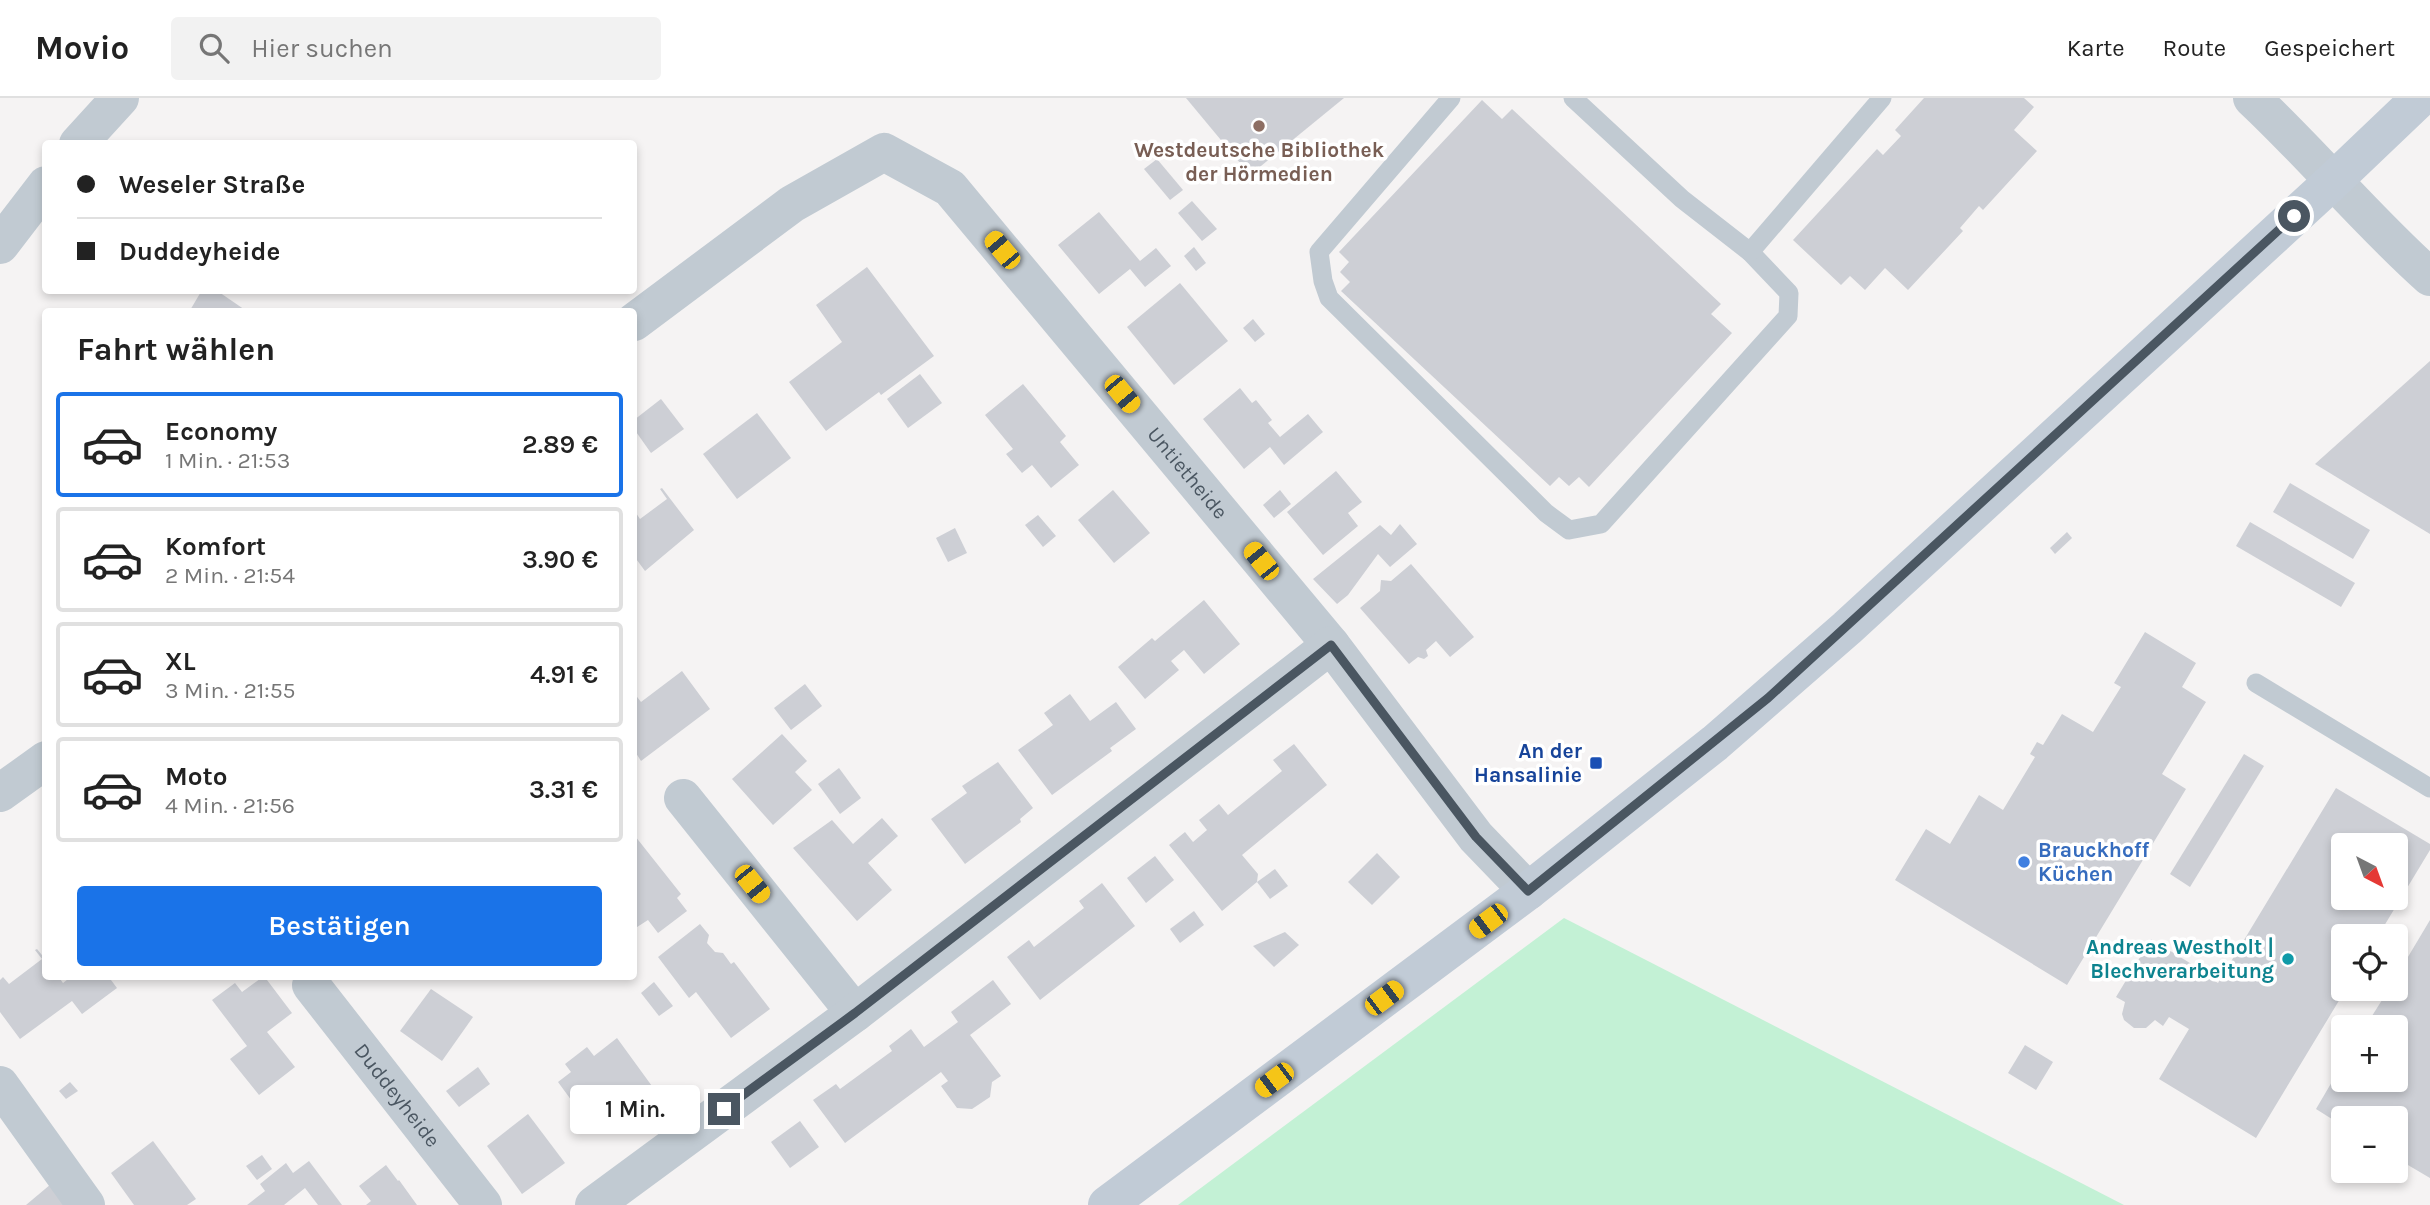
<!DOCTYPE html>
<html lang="de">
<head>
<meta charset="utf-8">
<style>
  body { margin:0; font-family:Karla,sans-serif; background:#f2f2f2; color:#222; height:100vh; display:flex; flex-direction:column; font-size:26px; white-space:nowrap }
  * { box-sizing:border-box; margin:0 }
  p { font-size:23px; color:#767676 }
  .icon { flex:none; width:38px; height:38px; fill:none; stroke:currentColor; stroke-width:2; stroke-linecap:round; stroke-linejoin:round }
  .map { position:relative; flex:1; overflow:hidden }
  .details { position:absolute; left:42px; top:210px; width:595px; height:672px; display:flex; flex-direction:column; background:#fff; border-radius:7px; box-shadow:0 4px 10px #0003 }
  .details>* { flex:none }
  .guide { position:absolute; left:42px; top:42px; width:595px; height:154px; border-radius:7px; box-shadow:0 4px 10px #0003; display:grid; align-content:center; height:154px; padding:0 35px; background:#fff }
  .needle { width:46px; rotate:139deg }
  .tools { position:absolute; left:2331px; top:735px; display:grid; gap:14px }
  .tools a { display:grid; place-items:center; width:77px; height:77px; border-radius:7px; background:#fff; box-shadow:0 4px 10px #0003; font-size:35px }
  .end { position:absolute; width:32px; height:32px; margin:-16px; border:9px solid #4a5661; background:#fff; box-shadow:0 0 0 4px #fff }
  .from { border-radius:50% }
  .bubble { position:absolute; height:49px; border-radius:7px; background:#fff; box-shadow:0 4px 10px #0003; font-size:23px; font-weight:600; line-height:49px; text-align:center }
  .car { position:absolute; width:21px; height:42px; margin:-21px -10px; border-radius:9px; box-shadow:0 0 5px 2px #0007; background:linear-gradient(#f5c518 24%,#345 0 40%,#f5c518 0 76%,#345 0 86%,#f5c518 0) }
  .guide b { display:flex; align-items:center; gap:24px; height:66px; font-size:26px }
  .guide b+b { border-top:2px solid #e0e0e0 }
  .guide i { width:18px; height:18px; background:#222 }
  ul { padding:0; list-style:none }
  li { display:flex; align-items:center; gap:21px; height:105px; margin:0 14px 10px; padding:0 21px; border:4px solid #e0e0e0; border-radius:7px }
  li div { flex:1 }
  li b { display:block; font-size:26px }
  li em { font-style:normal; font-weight:600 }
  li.on { border-color:#1a73e8 }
  li>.icon { width:63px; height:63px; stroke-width:1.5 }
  h2 { padding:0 35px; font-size:32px; line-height:84px }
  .cta { display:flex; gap:14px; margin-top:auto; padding:14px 35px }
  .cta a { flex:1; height:80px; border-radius:7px; background:#1a73e8; color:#fff; font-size:28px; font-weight:600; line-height:80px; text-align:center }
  header { display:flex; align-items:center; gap:42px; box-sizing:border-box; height:98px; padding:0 35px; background:#fff; border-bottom:2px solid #e0e0e0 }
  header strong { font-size:33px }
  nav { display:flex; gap:38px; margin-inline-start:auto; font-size:24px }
  .search { width:490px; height:63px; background:#f2f2f2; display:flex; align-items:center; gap:18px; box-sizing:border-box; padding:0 24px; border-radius:7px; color:#767676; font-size:26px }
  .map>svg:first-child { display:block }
  .green { fill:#c3f1d5 }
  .building { fill:#cdcfd5; fill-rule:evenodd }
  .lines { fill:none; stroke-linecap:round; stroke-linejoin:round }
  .lane { stroke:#c1cad2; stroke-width:19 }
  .street { stroke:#c1cad2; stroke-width:38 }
  .secondary { stroke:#c1cbd6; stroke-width:38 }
  .route { stroke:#4a5661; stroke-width:9 }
  .education-dot { fill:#8d6e63; stroke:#fff; stroke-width:2.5 }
  .transit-dot { fill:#1a4fb4; stroke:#fff; stroke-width:2.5 }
  .shop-dot { fill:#3f7fe0; stroke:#fff; stroke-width:2.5 }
  .culture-dot { fill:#0f9aa8; stroke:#fff; stroke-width:2.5 }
  .labels { text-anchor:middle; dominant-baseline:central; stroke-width:7; stroke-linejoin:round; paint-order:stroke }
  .education-label { font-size:21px; font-weight:bold; fill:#785e54; stroke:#fff }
  .street-label { font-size:21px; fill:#4a5661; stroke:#fff }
  .transit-label { font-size:21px; font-weight:bold; fill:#164399; stroke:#fff; text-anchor:end }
  .shop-label { font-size:21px; font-weight:bold; fill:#366cbe; stroke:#fff; text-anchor:start }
  .culture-label { font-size:21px; font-weight:bold; fill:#0d838f; stroke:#fff; text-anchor:end }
</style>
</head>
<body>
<header>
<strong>Movio</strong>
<div class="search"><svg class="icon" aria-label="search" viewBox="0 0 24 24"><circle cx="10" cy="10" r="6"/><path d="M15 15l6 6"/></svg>Hier suchen</div>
<nav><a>Karte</a><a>Route</a><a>Gespeichert</a></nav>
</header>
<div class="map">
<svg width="2430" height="1107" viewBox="0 0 2430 1107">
  <rect width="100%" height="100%" fill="#f5f3f3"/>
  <polygon class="green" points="1564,820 2124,1107 1178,1107"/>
  <g class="building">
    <polygon points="1186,0 1344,0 1250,77"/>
    <polygon points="1924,0 2024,0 2034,9 2014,32 2037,53 1983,112 1979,108 1960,130 1963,133 1908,192 1885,170 1865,192 1850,178 1841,187 1793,142 1877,51 1883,57 1901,38 1895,32"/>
    <polygon points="1482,2 1502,21 1512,11 1721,206 1711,216 1732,235 1589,389 1579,379 1569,388 1559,379 1550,388 1341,193 1350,184 1340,174 1349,164 1339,154"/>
    <polygon points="1157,61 1183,92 1170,102 1144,71"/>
    <polygon points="1192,103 1217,131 1202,143 1178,115"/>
    <polygon points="1099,114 1140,163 1156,150 1171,168 1145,189 1130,171 1099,196 1058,147"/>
    <polygon points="1194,149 1206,165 1196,173 1184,158"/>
    <polygon points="867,169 934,258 881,297 879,294 826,333 789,284 842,244 816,207"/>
    <polygon points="1180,185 1228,243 1174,287 1127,229"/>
    <polygon points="202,192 216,192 248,214 189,214"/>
    <polygon points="1253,221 1265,236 1255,244 1243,230"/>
    <polygon points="2430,263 2430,436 2315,366"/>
    <polygon points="920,276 942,305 908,330 887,301"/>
    <polygon points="1023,286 1066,338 1060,344 1079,367 1051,390 1032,367 1022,375 1006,356 1013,351 985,317"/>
    <polygon points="1240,290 1252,305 1256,302 1272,322 1268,325 1280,339 1308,316 1323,334 1284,367 1270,349 1244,371 1203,321"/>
    <polygon points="661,301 684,331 651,355 634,331 634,322"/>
    <polygon points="757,315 791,360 737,401 703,356"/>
    <polygon points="1336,373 1362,404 1348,415 1358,428 1323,457 1287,414"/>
    <polygon points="2290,385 2370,432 2353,461 2273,414"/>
    <polygon points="662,390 694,432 645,473 634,458 634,412 640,421 667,401 660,391"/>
    <polygon points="1113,392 1150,435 1114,465 1078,422"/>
    <polygon points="1280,392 1291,406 1274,420 1263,407"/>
    <polygon points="1038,417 1056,438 1043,449 1025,427"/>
    <polygon points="2250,424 2355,485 2341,509 2236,448"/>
    <polygon points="1400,426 1417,446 1390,469 1378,456 1348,497 1337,506 1313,481 1380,427 1391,437"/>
    <polygon points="955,430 967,455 948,464 936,440"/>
    <polygon points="2067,434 2072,440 2055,456 2050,450"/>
    <polygon points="1411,466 1474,539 1450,559 1436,543 1426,552 1428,558 1424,561 1418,559 1409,566 1360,510 1380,493 1381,482 1391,483"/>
    <polygon points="1204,502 1240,546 1204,576 1184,552 1171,563 1179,572 1145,601 1118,569 1152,540 1155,543"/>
    <polygon points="2145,534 2196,565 2182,589 2206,604 2162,676 2186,691 2067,887 1895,782 1926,731 1950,746 1979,697 2003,712 2035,659 2030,656 2037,644 2043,647 2062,616 2093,634 2121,589 2114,585"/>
    <polygon points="682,573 710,611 641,663 634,652 634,595 641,604"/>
    <polygon points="805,586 822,608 791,632 774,610"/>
    <polygon points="1070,596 1090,623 1116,604 1136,631 1110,650 1112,653 1052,697 1018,652 1053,627 1044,615"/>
    <polygon points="782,636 807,663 795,674 812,692 773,727 732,681"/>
    <polygon points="1294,646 1327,687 1242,757 1258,776 1257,784 1222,813 1169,747 1185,734 1193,744 1207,732 1199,722 1219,706 1228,717 1282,673 1273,662"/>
    <polygon points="2244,656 2264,668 2190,789 2170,776"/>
    <polygon points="998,664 1033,710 1020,721 1021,724 965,766 931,721 967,695 962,688"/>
    <polygon points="839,670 861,700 840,716 818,686"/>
    <path d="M2336,690L2430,746V752L2378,838H2343V891H2346L2256,1040L2159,981L2189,931L2169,919L2163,928L2155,922L2146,930H2134L2124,922L2122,916L2125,904L2116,899L2151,841L2198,870L2197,872L2218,885ZM2343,747H2396V800H2343Z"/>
    <polygon points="882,720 898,738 868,765 892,792 857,823 793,750 832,722 853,746"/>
    <polygon points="635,738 681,796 677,800 687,813 658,835 648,822 634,831 634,739"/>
    <polygon points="1377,755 1400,779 1372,807 1348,784"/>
    <polygon points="1155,758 1174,782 1146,805 1127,780"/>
    <polygon points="1275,771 1288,788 1270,801 1257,784"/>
    <polygon points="1102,785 1135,828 1040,902 1007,859 1029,842 1034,849 1084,810 1079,803"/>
    <polygon points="1194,813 1204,827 1180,845 1170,831"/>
    <polygon points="2430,822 2430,1080 2396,1060 2396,1020 2343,1020 2343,1028 2316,1011 2343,965 2343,982 2396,982 2396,929 2365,929 2389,891 2396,891 2396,879"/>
    <polygon points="700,826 709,837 707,845 715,854 723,855 731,866 734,864 770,911 731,940 696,894 689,900 658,859"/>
    <polygon points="1285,834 1299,847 1274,869 1253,848"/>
    <polygon points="37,851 46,862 46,878 58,878 63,885 72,878 108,878 117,890 82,916 72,903 20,941 0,914 0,882 3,879 9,886 42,861 35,852"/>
    <polygon points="264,878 292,915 267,934 295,969 259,997 230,961 247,948 212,902 235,885 242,894"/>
    <polygon points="993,882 1011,906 970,937 1001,978 992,984 990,999 972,1011 957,1010 941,988 948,983 941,974 845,1045 813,1002 836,986 840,991 892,953 889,948 911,931 924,949 958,924 951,914"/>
    <polygon points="654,884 673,908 659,918 641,895"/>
    <polygon points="431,891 473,919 442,963 400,933"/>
    <polygon points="617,940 657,995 612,1029 602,1015 588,1025 558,984 571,974 565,966 587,949 594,958"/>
    <polygon points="2025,947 2053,964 2036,992 2008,975"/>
    <polygon points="478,969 490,986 459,1009 446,993"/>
    <polygon points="70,984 78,993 66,1001 59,993"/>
    <polygon points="528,1016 565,1065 522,1096 487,1048"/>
    <polygon points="800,1023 819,1049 790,1070 771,1044"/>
    <polygon points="153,1043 196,1101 187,1107 134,1107 111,1075"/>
    <polygon points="262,1057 272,1071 257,1082 246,1068"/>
    <polygon points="309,1063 342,1107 318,1107 305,1090 284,1107 247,1107 265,1093 260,1086 286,1065 293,1075"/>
    <polygon points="386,1067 398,1083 399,1082 417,1107 366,1107 371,1103 359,1088"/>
    <polygon points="51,1086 68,1107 26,1107"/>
  </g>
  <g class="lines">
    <g class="lane">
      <polyline points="1451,0 1319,154 1323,183 1329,200 1546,415 1569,432 1601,426 1788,218 1789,195 1750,154"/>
      <polyline points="1573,0 1682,101 1750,154 1882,0"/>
      <polyline points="2256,585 2430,690"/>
    </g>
    <g class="street">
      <path d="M2252,0C2314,58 2367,123 2430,179"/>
      <polyline points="78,46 120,0"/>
      <polyline points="0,147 46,87"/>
      <path id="s1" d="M634,224L792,106L884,54L950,90L1331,547L1476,739L1528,793"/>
      <polyline points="0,695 46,662"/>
      <polyline points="683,700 855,915"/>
      <path id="s2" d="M311,887L483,1107"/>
      <polyline points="0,987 86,1107"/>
      <polyline points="594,1107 855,915 1331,547"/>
    </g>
    <polyline class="secondary" points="1107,1107 1528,793 1715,645 1847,530 2334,82 2420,0"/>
  </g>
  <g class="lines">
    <polyline class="route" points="724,1011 855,915 1331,547 1476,739 1528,793 1768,600 2294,118"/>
  </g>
  <circle class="education-dot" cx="1259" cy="28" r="7"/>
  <rect class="transit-dot" x="1589" y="658" width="14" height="14" rx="3.5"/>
  <circle class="shop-dot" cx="2024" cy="764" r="7"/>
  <circle class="culture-dot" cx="2288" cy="861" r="7"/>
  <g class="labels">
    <g class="education-label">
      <text x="1259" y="52">Westdeutsche Bibliothek<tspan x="1259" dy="24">der Hörmedien</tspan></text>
    </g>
    <g class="street-label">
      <text stroke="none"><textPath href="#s1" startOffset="749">Untietheide</textPath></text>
      <text stroke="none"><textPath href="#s2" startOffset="140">Duddeyheide</textPath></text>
    </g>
    <g class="transit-label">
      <text x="1582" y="653">An der<tspan x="1582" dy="24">Hansalinie</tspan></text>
    </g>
    <g class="shop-label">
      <text x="2038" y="752">Brauckhoff<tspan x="2038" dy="24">Küchen</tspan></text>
    </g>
    <g class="culture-label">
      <text x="2274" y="849">Andreas Westholt |<tspan x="2274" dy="24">Blechverarbeitung</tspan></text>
    </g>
  </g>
</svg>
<div class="tools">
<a><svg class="needle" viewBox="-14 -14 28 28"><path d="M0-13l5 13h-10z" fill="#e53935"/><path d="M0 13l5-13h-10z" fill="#767676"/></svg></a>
<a><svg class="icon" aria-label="locate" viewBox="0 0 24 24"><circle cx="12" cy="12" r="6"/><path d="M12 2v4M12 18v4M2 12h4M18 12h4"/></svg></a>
<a>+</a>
<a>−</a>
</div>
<i class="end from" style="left:2294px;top:118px"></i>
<i class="end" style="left:724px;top:1011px"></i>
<div class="bubble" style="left:570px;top:987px;width:130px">1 Min.</div>
<i class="car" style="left:1002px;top:152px;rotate:320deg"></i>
<i class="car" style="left:1122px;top:296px;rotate:140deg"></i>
<i class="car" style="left:1261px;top:463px;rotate:321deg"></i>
<i class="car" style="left:752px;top:786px;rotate:141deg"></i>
<i class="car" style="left:1488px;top:823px;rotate:233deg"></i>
<i class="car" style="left:1384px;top:900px;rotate:53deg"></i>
<i class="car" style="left:1274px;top:982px;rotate:233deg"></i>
<div class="guide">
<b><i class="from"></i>Weseler Straße</b>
<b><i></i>Duddeyheide</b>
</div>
<section class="details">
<h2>Fahrt wählen</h2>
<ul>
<li class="on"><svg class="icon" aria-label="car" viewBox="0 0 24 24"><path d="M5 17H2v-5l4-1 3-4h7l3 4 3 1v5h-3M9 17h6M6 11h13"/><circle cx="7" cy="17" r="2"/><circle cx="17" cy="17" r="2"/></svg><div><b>Economy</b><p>1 Min. · 21:53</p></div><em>2.89 €</em></li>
<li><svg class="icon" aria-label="car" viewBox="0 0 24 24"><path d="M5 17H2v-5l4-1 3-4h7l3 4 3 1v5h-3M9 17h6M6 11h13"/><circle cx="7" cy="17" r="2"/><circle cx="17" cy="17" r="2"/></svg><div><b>Komfort</b><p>2 Min. · 21:54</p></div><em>3.90 €</em></li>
<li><svg class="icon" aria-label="car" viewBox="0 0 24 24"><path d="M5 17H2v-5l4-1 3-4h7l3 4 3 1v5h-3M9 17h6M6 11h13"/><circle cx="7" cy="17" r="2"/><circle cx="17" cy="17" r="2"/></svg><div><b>XL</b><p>3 Min. · 21:55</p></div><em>4.91 €</em></li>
<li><svg class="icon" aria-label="car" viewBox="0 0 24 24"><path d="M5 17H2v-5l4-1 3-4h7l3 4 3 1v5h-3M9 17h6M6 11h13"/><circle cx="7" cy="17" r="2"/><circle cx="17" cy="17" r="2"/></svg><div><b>Moto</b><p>4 Min. · 21:56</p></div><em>3.31 €</em></li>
</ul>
<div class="cta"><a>Bestätigen</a></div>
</section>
</div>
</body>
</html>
